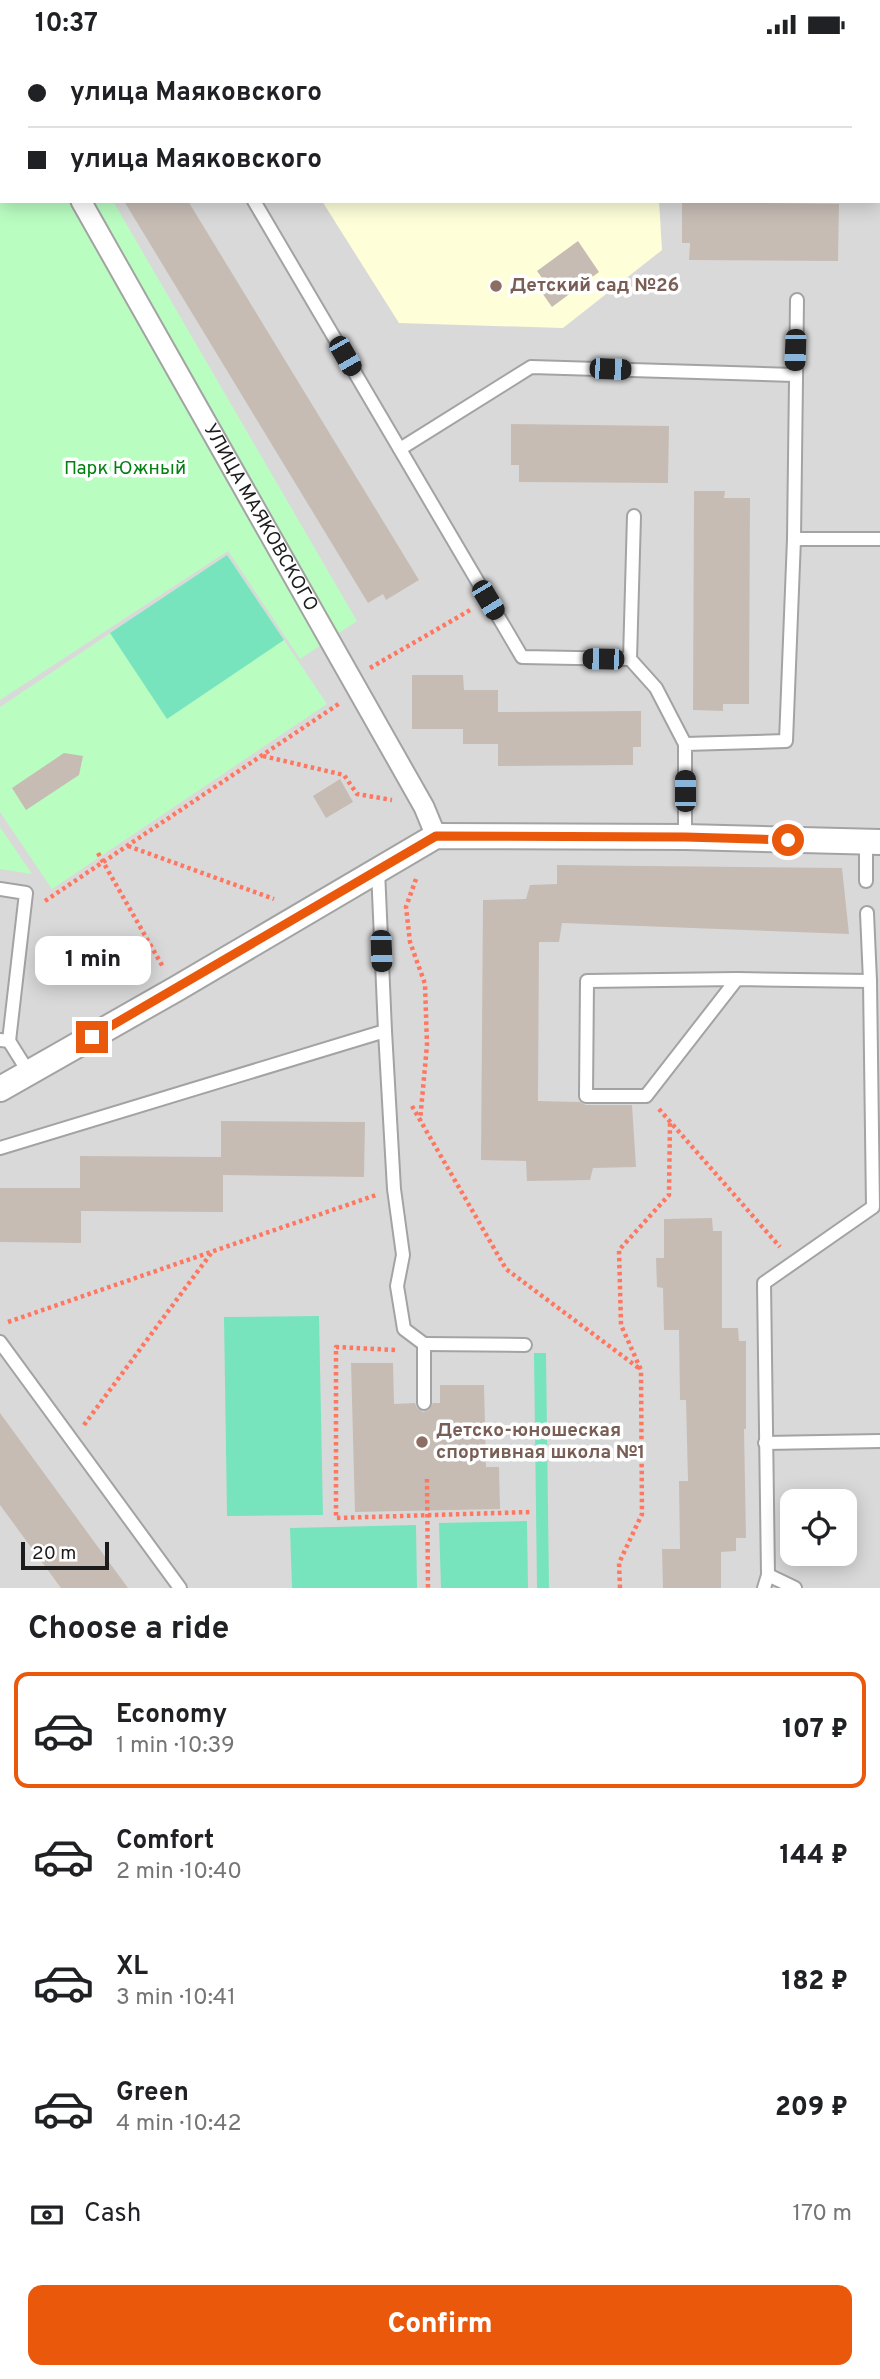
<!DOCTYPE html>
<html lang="en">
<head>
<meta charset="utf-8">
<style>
  body { margin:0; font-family:Overpass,sans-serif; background:#f6f6f6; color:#202124; height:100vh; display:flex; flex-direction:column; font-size:26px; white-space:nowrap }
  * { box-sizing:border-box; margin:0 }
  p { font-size:23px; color:#757577 }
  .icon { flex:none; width:38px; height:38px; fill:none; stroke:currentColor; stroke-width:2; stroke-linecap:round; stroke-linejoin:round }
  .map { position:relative; height:1539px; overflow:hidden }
  .sheet { display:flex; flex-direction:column; background:#fff; flex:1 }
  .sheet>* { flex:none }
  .guide { position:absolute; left:0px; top:0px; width:880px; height:154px; box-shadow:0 4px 18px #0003; display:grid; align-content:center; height:154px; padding:0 28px; background:#fff }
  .tools { position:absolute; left:780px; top:1440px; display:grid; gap:14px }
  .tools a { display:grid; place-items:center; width:77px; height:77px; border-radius:14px; background:#fff; box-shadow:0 4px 18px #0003; font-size:35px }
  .scale { position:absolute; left:21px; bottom:18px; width:88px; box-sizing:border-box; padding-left:7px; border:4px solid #1c1c1c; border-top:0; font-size:19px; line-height:24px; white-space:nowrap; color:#1c1c1c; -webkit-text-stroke:5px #fff; paint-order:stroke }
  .end { position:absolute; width:32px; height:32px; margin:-16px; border:9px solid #ea580c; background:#fff; box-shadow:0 0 0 4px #fff }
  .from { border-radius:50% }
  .bubble { position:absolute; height:49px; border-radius:14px; background:#fff; box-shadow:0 4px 18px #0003; font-size:23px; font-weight:800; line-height:49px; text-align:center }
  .car { position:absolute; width:21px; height:42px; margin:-21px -10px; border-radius:9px; box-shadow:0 0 5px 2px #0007; background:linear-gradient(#222 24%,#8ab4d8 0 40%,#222 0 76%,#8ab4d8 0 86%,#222 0) }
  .guide b { display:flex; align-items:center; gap:24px; height:66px; font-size:26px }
  .guide b+b { border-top:2px solid #e0e0e0 }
  .guide i { width:18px; height:18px; background:#202124 }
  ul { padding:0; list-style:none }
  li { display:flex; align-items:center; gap:21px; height:116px; margin:0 14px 10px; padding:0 14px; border:4px solid transparent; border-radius:14px }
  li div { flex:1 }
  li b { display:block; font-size:26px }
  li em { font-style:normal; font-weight:800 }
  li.current { border-color:#ea580c }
  li>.icon { width:63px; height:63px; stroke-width:1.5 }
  h2 { padding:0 28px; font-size:32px; line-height:84px }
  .pay { display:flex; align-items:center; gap:18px; height:77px; padding:0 28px; font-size:26px }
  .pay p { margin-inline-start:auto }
  .cta { display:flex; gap:14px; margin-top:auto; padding:14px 28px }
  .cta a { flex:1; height:80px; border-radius:14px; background:#ea580c; color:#fff; font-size:28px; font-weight:800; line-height:80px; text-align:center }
  .status { display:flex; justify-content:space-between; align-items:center; height:49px; padding:0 35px; background:#fff; direction:ltr }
  .status svg { height:19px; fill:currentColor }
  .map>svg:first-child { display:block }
  .residential { fill:#dad9d9; fill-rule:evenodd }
  .education { fill:#feffd9 }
  .park { fill:#b9fdc1 }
  .pitch { fill:#78e4be }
  .building { fill:#c6bcb4 }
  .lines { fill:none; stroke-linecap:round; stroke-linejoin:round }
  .service-casing { stroke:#a3a3a3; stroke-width:16 }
  .pedestrian-casing { stroke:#a3a3a3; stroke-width:23 }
  .minor-casing { stroke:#a3a3a3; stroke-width:28 }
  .path { stroke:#ff7761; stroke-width:4.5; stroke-dasharray:3.5 3.5; stroke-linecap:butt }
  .service { stroke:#fff; stroke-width:12 }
  .pedestrian { stroke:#fff; stroke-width:19 }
  .minor { stroke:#fff; stroke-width:24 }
  .route { stroke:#ea580c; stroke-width:9 }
  .education-dot { fill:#8d6e63; stroke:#fff; stroke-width:2.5 }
  .labels { text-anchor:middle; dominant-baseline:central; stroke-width:7; stroke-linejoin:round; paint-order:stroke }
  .education-label { font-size:19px; font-weight:bold; fill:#785e54; stroke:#fff; text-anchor:start }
  .park-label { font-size:19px; fill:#048013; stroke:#fff }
  .street-label { font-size:19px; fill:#1c1c1c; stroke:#fff }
</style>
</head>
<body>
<div class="status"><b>10:37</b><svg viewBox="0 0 49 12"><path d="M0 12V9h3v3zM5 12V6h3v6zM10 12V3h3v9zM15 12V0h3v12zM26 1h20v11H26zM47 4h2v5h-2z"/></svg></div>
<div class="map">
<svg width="880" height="1539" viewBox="0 0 880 1539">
  <rect width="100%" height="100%" fill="#eeeae1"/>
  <path class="residential" d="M0,0H880V1539H0ZM2,2H878V152H2ZM793,1452H845V1505H793Z"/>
  <g class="education">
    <polygon points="225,0 773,0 226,2"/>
    <polygon points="322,152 659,152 662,201 563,279 399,274"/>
  </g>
  <g class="park">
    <polygon points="0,0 30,2 2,2 2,152 113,152 357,572 300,610 228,502 0,651"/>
    <polygon points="227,506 327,655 52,840 0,763 0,658"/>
    <polygon points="0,778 32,825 0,820"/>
  </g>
  <g class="pitch">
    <polygon points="227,506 284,591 167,670 110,584"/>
    <polygon points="319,1267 323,1466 227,1467 224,1268"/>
    <polygon points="534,1304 546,1304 549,1539 537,1539"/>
    <polygon points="527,1472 528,1539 441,1539 439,1474"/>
    <polygon points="416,1476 417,1539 292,1539 290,1479"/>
  </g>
  <g class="building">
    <polygon points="124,152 188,152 419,531 386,551 383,545 368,554"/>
    <polygon points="682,153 839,155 838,212 689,211 690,194 682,194"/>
    <polygon points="578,192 599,223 552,258 535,234 542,229 537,222"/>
    <polygon points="511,375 669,377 668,434 519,433 519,416 511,416"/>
    <polygon points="694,442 725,442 724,449 750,449 749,655 723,655 723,662 693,661"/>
    <polygon points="412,626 463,626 464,641 498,641 498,663 641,662 641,698 633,698 633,716 498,717 498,695 463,695 463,680 412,680"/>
    <polygon points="64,704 83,707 79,726 26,761 12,739"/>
    <polygon points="340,730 353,753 326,769 313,747"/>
    <polygon points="557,816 842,819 849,885 562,874 559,893 539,893 538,1052 580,1053 586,1056 632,1056 636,1118 593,1119 590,1131 527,1132 526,1112 481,1111 483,851 526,850 530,836 557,835"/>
    <polygon points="221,1072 365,1073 364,1128 223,1126 223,1163 81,1162 81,1194 0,1193 0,1139 80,1139 80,1107 221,1108"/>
    <polygon points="712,1169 713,1182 722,1182 722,1279 738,1279 739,1292 746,1292 746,1380 744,1380 746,1489 736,1489 736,1502 721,1503 721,1539 663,1539 662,1500 680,1500 679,1432 688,1432 686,1351 680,1351 679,1281 664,1281 663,1239 657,1238 656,1209 664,1209 664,1170"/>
    <polygon points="351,1314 393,1314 394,1355 415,1354 417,1359 423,1363 429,1361 433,1354 440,1354 440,1336 484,1336 486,1418 499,1418 500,1460 355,1463"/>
    <polygon points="0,1364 128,1539 61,1539 0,1456"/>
  </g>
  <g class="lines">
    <g class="service-casing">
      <g id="service">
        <polyline points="165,0 166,2"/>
        <polyline points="518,0 519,2"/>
        <polyline points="878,116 880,116"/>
        <polyline points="254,152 522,608 630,610"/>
        <polyline points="400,400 531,318 794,326"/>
        <polyline points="634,467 630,610 656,639 685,695"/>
        <polyline points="794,490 880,490"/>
        <polyline points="685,788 685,695 786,692 794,490 797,251"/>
        <polyline points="866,794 866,832"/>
        <polyline points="0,840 26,844 9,992 0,991"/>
        <polyline points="867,864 870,932"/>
        <polyline points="737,930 587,932 586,1047 646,1047 737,930 870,932 873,1158 764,1234 768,1526"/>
        <polyline points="385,982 394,1140 403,1206 397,1237 404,1280 424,1295 424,1354"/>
        <polyline points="9,992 29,1024"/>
        <polyline points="0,1099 385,982 378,821"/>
        <polyline points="0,1293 180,1539"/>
        <polyline points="424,1295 525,1296"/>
        <polyline points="765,1394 880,1392"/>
        <polyline points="764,1539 768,1526 795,1539"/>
      </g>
    </g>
    <g class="pedestrian-casing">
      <g id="pedestrian">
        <polyline points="9,0 10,2"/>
        <path id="s1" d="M81,152L424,758L436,787"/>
      </g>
    </g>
    <g class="minor-casing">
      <polyline id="minor" points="0,1040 176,940 436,787 685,788 880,793"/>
    </g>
    <g class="path">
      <polyline points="0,36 2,36"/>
      <polyline points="0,79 2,75"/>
      <polyline points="370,619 472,560"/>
      <polyline points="263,707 344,726 357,745 392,751"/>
      <polyline points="128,797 274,850"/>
      <polyline points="98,804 163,918"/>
      <polyline points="416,830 406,858 410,893 425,935 427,996 420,1072"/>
      <polyline points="45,852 340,654"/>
      <polyline points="412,1057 506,1220 640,1320"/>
      <polyline points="659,1060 780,1198"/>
      <polyline points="8,1273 376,1146"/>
      <polyline points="395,1301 336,1298 336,1469 530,1463"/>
      <polyline points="84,1376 212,1203"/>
      <polyline points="427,1430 428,1539"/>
      <polyline points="620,1539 619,1514 642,1465 641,1321 621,1276 619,1201 669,1146 670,1072"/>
    </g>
    <use href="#service" class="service"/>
    <use href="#pedestrian" class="pedestrian"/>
    <use href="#minor" class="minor"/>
  </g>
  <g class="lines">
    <polyline class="route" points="92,988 436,787 685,788 788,791"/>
  </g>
  <g class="education-dot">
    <circle cx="496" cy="237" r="7"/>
    <circle cx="422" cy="1393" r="7"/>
  </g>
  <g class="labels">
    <g class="education-label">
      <text x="510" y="237">Детский сад №26</text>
      <text x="436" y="1382">Детско-юношеская<tspan x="436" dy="22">спортивная школа №1</tspan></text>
    </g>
    <g class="park-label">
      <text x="125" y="420">Парк Южный</text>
    </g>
    <g class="street-label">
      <text stroke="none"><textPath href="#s1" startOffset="364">УЛИЦА МАЯКОВСКОГО</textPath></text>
    </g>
  </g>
</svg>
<div class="tools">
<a><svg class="icon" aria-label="locate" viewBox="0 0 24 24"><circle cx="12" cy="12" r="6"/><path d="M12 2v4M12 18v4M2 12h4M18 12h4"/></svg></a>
</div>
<div class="scale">20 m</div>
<i class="end from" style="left:788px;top:791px"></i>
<i class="end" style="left:92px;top:988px"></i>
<div class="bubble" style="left:35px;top:887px;width:116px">1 min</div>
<i class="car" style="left:795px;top:301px;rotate:182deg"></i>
<i class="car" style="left:345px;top:307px;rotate:150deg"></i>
<i class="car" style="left:610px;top:320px;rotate:92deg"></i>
<i class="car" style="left:488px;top:551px;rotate:149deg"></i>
<i class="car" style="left:603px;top:610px;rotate:271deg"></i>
<i class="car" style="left:685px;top:742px;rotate:0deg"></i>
<i class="car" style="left:381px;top:902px;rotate:178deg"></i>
<div class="guide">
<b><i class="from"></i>улица Маяковского</b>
<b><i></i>улица Маяковского</b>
</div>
</div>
<section class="sheet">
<h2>Choose a ride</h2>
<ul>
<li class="current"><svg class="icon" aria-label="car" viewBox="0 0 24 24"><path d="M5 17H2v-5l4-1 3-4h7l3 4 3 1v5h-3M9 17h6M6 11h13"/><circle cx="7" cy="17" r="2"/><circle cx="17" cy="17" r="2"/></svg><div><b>Economy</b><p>1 min · 10:39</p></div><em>107 ₽</em></li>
<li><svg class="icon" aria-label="car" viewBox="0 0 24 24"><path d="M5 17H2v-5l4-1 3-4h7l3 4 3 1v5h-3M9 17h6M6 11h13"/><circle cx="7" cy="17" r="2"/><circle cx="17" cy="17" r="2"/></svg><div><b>Comfort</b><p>2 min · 10:40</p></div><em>144 ₽</em></li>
<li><svg class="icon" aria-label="car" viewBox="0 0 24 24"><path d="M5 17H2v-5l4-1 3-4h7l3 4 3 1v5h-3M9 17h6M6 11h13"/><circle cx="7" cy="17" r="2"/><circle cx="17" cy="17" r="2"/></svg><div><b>XL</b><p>3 min · 10:41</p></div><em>182 ₽</em></li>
<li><svg class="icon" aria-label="car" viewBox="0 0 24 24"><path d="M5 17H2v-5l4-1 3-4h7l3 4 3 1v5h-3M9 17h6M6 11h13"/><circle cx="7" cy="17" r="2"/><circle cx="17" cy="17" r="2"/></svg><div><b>Green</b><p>4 min · 10:42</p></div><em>209 ₽</em></li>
</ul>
<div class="pay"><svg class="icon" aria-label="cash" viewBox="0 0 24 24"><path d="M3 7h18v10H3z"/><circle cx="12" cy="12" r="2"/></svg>Cash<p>170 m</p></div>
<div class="cta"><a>Confirm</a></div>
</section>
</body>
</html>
